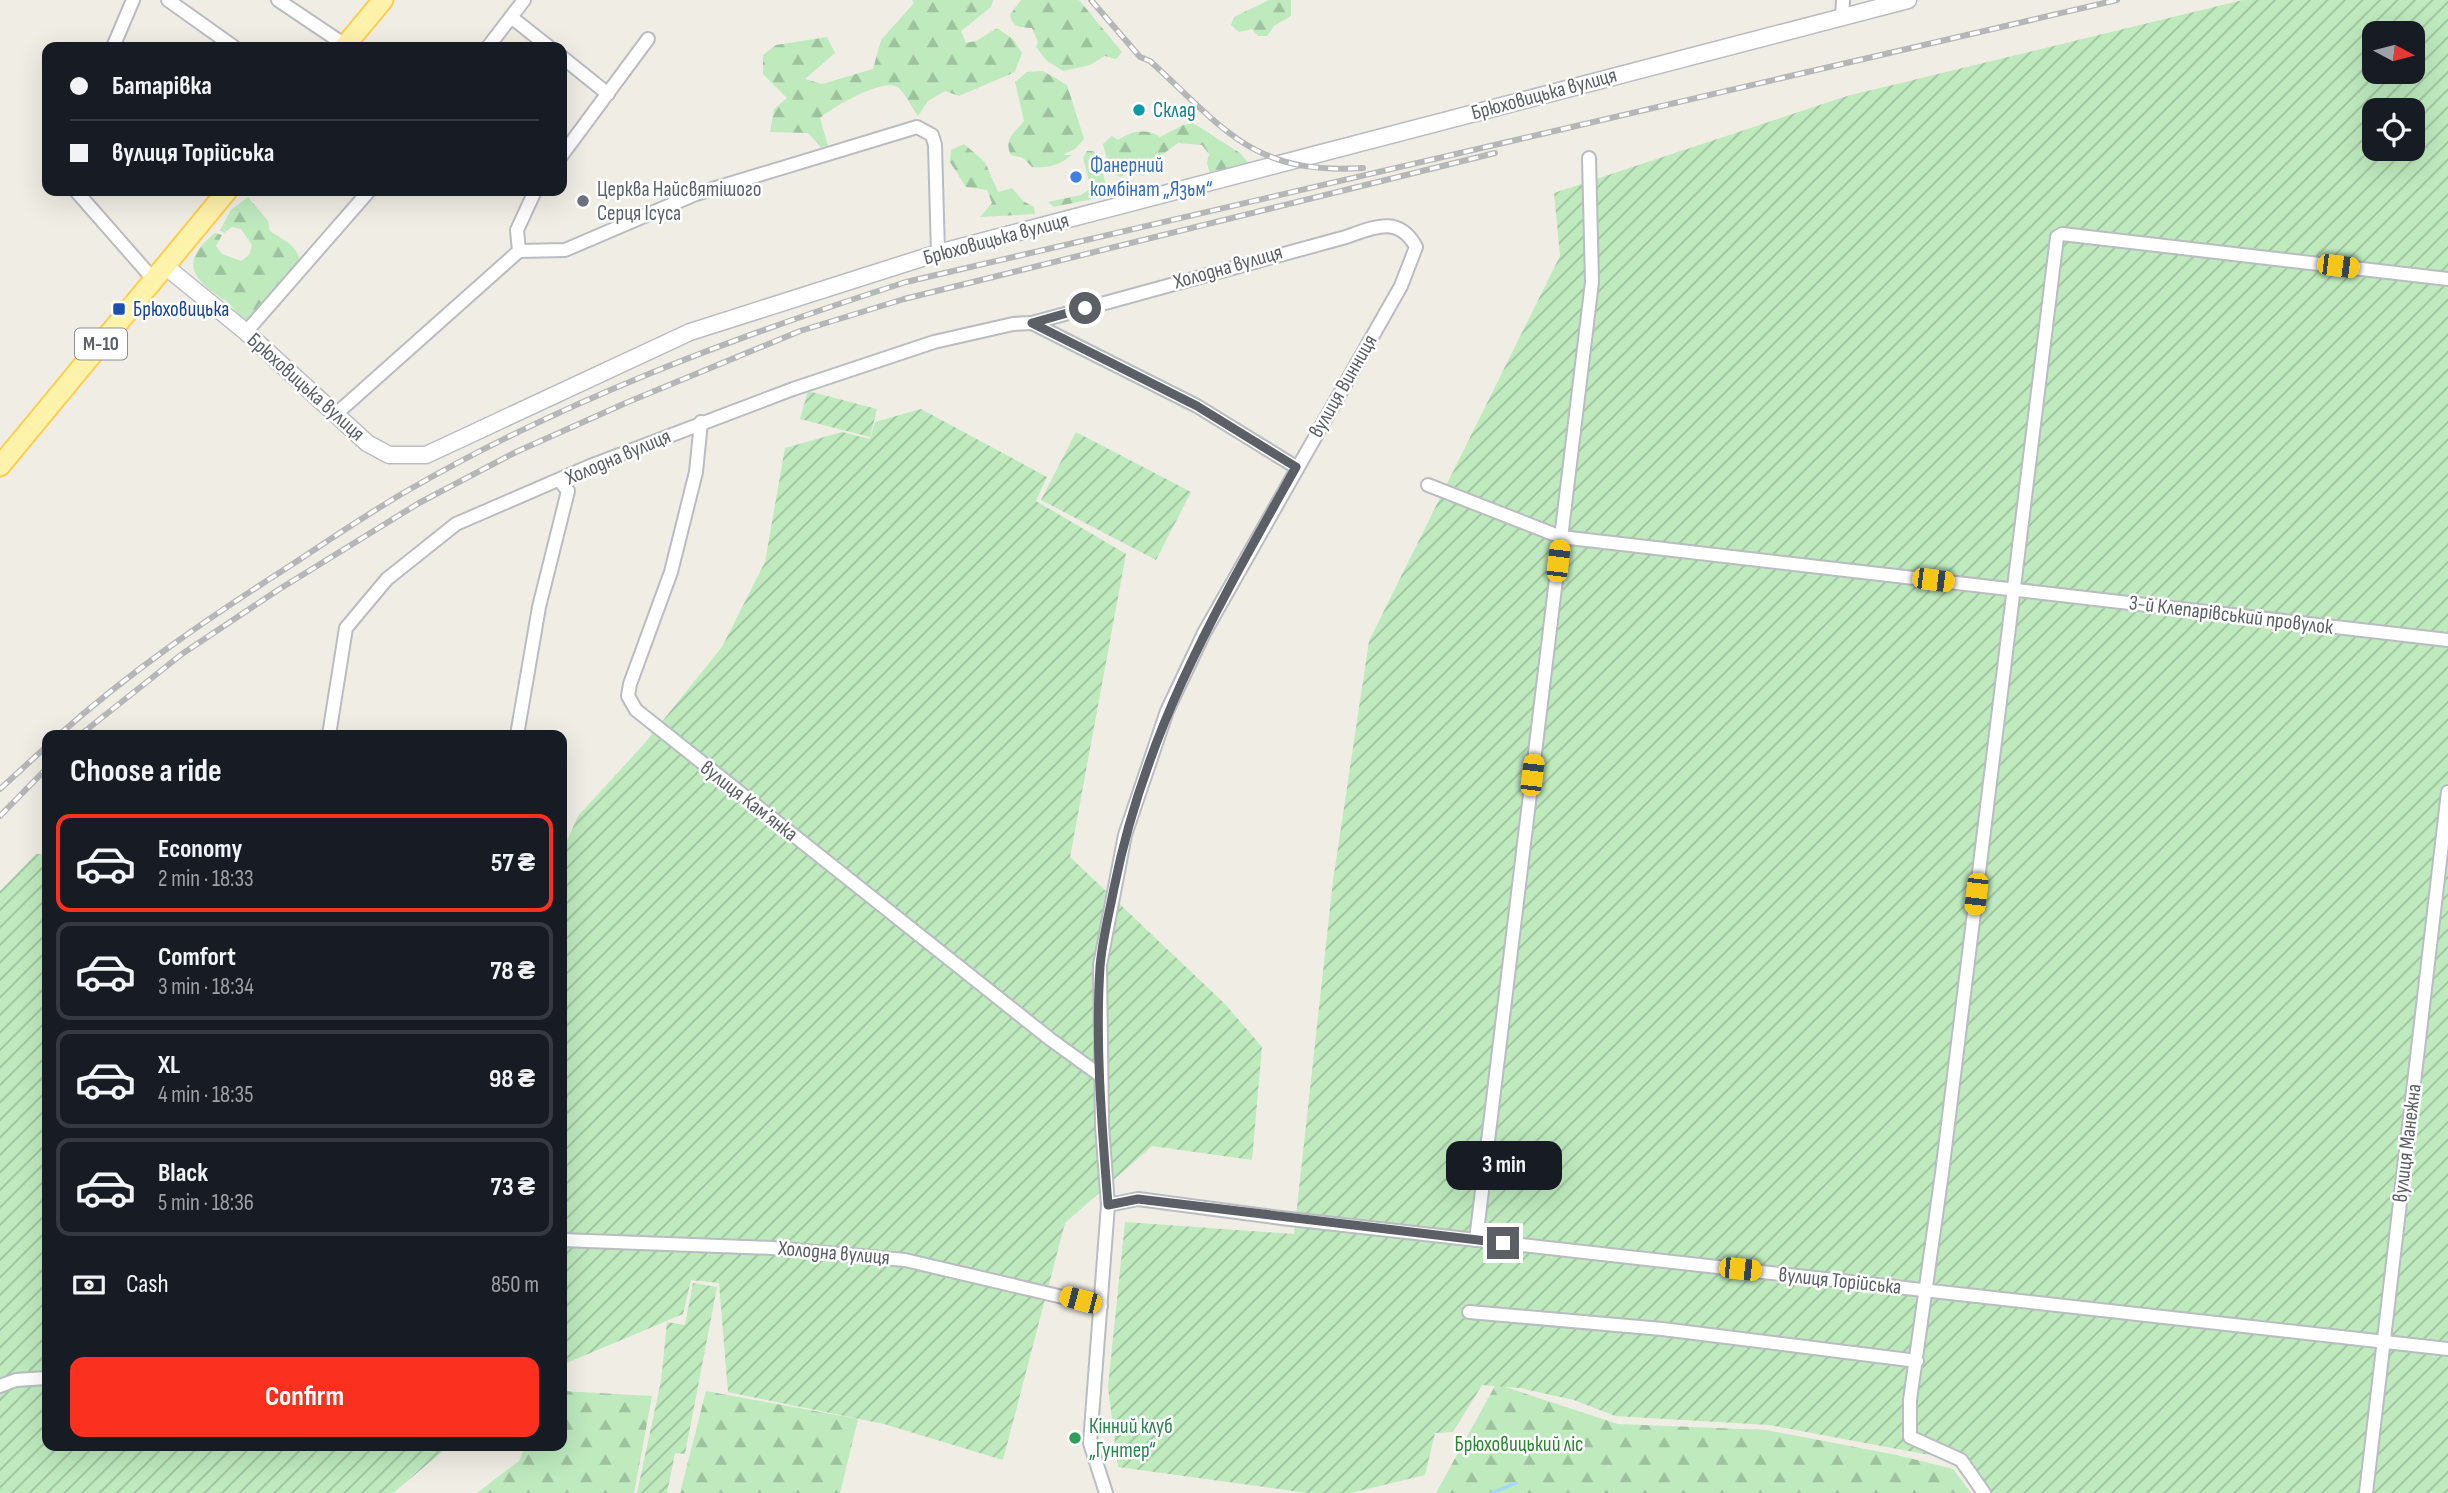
<!DOCTYPE html>
<html lang="en">
<head>
<meta charset="utf-8">
<style>
  body { margin:0; font-family:"Sofia Sans Condensed",sans-serif; background:#242831; color:#f1f3f6; height:100vh; display:flex; flex-direction:column; font-size:26px; white-space:nowrap }
  * { box-sizing:border-box; margin:0 }
  p { font-size:23px; color:#9ea1a6 }
  .icon { flex:none; width:38px; height:38px; fill:none; stroke:currentColor; stroke-width:2; stroke-linecap:round; stroke-linejoin:round }
  .map { position:relative; flex:1; overflow:hidden }
  .sheet { position:absolute; left:42px; top:730px; width:525px; height:721px; display:flex; flex-direction:column; background:#171b24; border-radius:14px; box-shadow:0 7px 28px #0002 }
  .sheet>* { flex:none }
  .guide { position:absolute; left:42px; top:42px; width:525px; height:154px; border-radius:14px; box-shadow:0 7px 28px #0002; display:grid; align-content:center; height:154px; padding:0 28px; background:#171b24 }
  .needle { width:46px; rotate:97deg }
  .controls { position:absolute; left:2362px; top:21px; display:grid; gap:14px }
  .controls a { display:grid; place-items:center; width:63px; height:63px; border-radius:14px; background:#171b24; box-shadow:0 7px 28px #0002; font-size:35px }
  .end { position:absolute; width:32px; height:32px; margin:-16px; border:9px solid #5c6066; background:#fff; box-shadow:0 0 0 4px #fff }
  .from { border-radius:50% }
  .bubble { position:absolute; height:49px; border-radius:14px; background:#171b24; box-shadow:0 7px 28px #0002; font-size:23px; font-weight:700; line-height:49px; text-align:center }
  .car { position:absolute; width:21px; height:42px; margin:-21px -10px; border-radius:9px; box-shadow:0 0 5px 2px #0007; background:linear-gradient(#f5c518 24%,#345 0 40%,#f5c518 0 76%,#345 0 86%,#f5c518 0) }
  .guide b { display:flex; align-items:center; gap:24px; height:66px; font-size:26px }
  .guide b+b { border-top:2px solid #363941 }
  .guide i { width:18px; height:18px; background:#f1f3f6 }
  ul { padding:0; list-style:none }
  li { display:flex; align-items:center; gap:21px; height:98px; margin:0 14px 10px; padding:0 14px; border:4px solid #363941; border-radius:14px }
  li div { flex:1 }
  li b { display:block; font-size:26px }
  li em { font-style:normal; font-weight:700 }
  li.active { border-color:#fc301e }
  li>.icon { width:63px; height:63px; stroke-width:1.5 }
  h2 { padding:0 28px; font-size:32px; line-height:84px }
  .pay { display:flex; align-items:center; gap:18px; height:77px; padding:0 28px; font-size:26px }
  .pay p { margin-inline-start:auto }
  .action { display:flex; gap:14px; margin-top:auto; padding:14px 28px }
  .action a { flex:1; height:80px; border-radius:14px; background:#fc301e; color:#fff; font-size:28px; font-weight:700; line-height:80px; text-align:center }
  .map>svg:first-child { display:block }
  .forest { fill:url(#forest-firs) }
  .garden { fill:url(#garden-furrows); fill-rule:evenodd }
  .lines { fill:none; stroke-linecap:round; stroke-linejoin:round }
  .stream { stroke:#a5d7ff; stroke-width:3.5 }
  .minor-casing { stroke:#b9bcc1; stroke-width:16 }
  .secondary-casing { stroke:#b9bdc3; stroke-width:19 }
  .primary-casing { stroke:#ffce4e; stroke-width:23 }
  .minor { stroke:#fff; stroke-width:12 }
  .secondary { stroke:#fff; stroke-width:16 }
  .primary { stroke:#fff2aa; stroke-width:19 }
  .rail-casing { stroke:#b5b6b7; stroke-width:6 }
  .rail { stroke:#fff; stroke-width:3.5; stroke-dasharray:10; stroke-linecap:butt }
  .route { stroke:#5c6066; stroke-width:9 }
  .culture-dot { fill:#0f9aa8; stroke:#fff; stroke-width:2.5 }
  .shop-dot { fill:#3f7fe0; stroke:#fff; stroke-width:2.5 }
  .worship-dot { fill:#6b7280; stroke:#fff; stroke-width:2.5 }
  .transit-dot { fill:#1a4fb4; stroke:#fff; stroke-width:2.5 }
  .leisure-dot { fill:#2e9e5b; stroke:#fff; stroke-width:2.5 }
  .labels { text-anchor:middle; dominant-baseline:central; stroke-width:5; stroke-linejoin:round; paint-order:stroke }
  .shield { fill:#fff; stroke:#8d9094; stroke-width:2 }
  .shield-label { font-size:19px; font-weight:bold; fill:#5c6066 }
  .street-label { font-size:21px; fill:#5c6066; stroke:#fff }
  .culture-label { font-size:21px; fill:#0d838f; stroke:#fff; text-anchor:start }
  .shop-label { font-size:21px; fill:#366cbe; stroke:#fff; text-anchor:start }
  .worship-label { font-size:21px; fill:#5b616d; stroke:#fff; text-anchor:start }
  .transit-label { font-size:21px; fill:#164399; stroke:#fff; text-anchor:start }
  .leisure-label { font-size:21px; fill:#27864d; stroke:#fff; text-anchor:start }
  .park-label { font-size:21px; fill:#2b8630; stroke:#fff }
</style>
</head>
<body>
<div class="map">
<svg width="2448" height="1493" viewBox="0 0 2448 1493">
  <defs>
    <pattern id="forest-firs" width="22" height="20" patternUnits="userSpaceOnUse" patternTransform="scale(1.75)"><rect width="22" height="20" fill="#beeabe"/><path d="M5 1l3.5 6h-7zM16 11l3.5 6h-7z" fill="#9ec19e"/></pattern>
    <pattern id="garden-furrows" width="10" height="10" patternUnits="userSpaceOnUse" patternTransform="scale(1.75)"><rect width="10" height="10" fill="#beeabe"/><path d="M-1 1l2-2M0 10L10 0M9 11l2-2" fill="none" stroke="#9ec19e"/></pattern>
  </defs>
  <rect width="100%" height="100%" fill="#f0ede4"/>
  <g class="forest">
    <path d="M912,0H993L991,7L961,31L966,43L976,41L997,28L1013,39L1022,53L1015,72L959,96L945,91L928,101L918,116C912,108 906,95 899,88C885,76 832,108 820,118L828,146L821,147L808,133L770,132L774,109L787,98L763,74V55L776,45L827,37L835,53L805,79L822,84L873,69L881,40L914,3Z"/>
    <path d="M1021,0H1079L1122,52L1116,59L1105,56L1090,65L1063,71L1047,61L1036,47L1038,42L1032,28C1020,27 1013,28 1010,15Z"/>
    <polygon points="1269,0 1291,0 1291,16 1274,26 1267,36 1258,36 1252,29 1239,32 1231,25 1234,17"/>
    <path d="M1043,71L1067,85L1084,139L1075,149L1063,155H1072C1057,166 1050,168 1032,167L1023,158L1011,155C1003,138 1015,133 1024,121L1015,82L1027,72Z"/>
    <path d="M1193,123L1240,153L1250,165L1210,174L1207,163L1209,154L1202,145L1178,143L1158,158L1144,176L1131,172L1120,177L1110,171L1103,144L1112,136L1118,140C1131,131 1147,128 1160,137L1183,125Z"/>
    <polygon points="964,144 985,162 998,192 1012,188 1023,201 1034,207 1035,214 980,217 992,203 987,190 966,187 950,162 951,150"/>
    <polygon points="1087,151 1094,151 1101,165 1107,191 1097,198 1054,207 1048,202 1081,195 1091,188 1083,158"/>
    <path d="M248,197L268,221L270,231C284,241 300,245 300,266L255,318L246,321C237,315 234,307 226,301C194,280 177,263 215,233L222,235L216,246L222,254L241,261L249,255L252,245L241,229L232,227L224,233L220,230L231,210Z"/>
    <polygon points="1496,1384 1618,1424 1766,1430 1897,1455 1953,1469 1971,1493 1436,1493"/>
    <polygon points="562,1391 652,1396 634,1493 477,1493 519,1461 525,1446 562,1446"/>
    <polygon points="706,1391 858,1419 840,1493 680,1493"/>
  </g>
  <g class="garden">
    <path d="M2243,0H2448V1493H1978L1951,1459L1769,1425L1615,1416L1574,1400L1520,1388L1482,1385L1453,1432L1435,1433L1425,1475L1351,1493H1308L1118,1467L1108,1387L1125,1222L1294,1234L1333,881L1369,641L1560,256L1554,193L1847,96ZM2375,33H2413V72H2375ZM2375,110H2413V149H2375Z"/>
    <polygon points="808,391 877,409 870,437 800,419"/>
    <polygon points="921,409 1047,477 1036,501 1126,554 1070,857 1225,1004 1262,1047 1252,1160 1152,1146 1065,1223 1003,1460 884,1424 728,1392 719,1283 691,1280 683,1314 562,1365 562,852 578,816 644,744 722,647 765,562 785,448 842,432 870,439 875,422"/>
    <polygon points="1076,432 1191,492 1156,560 1041,500"/>
    <polygon points="36,854 47,854 47,1446 449,1446 393,1493 0,1493 0,891"/>
    <polygon points="693,1283 717,1287 685,1454 675,1453 667,1493 637,1493 661,1381 667,1322 685,1325"/>
  </g>
  <g class="lines">
    <polyline class="stream" points="1491,1493 1516,1483"/>
    <g class="minor-casing">
      <g id="minor">
        <polyline points="168,0 234,47"/>
        <polyline points="278,0 345,45"/>
        <polyline points="511,17 549,47"/>
        <polyline points="1842,17 1843,0"/>
        <polyline points="113,47 133,0"/>
        <polyline points="488,47 524,0"/>
        <polyline points="562,57 608,94"/>
        <polyline points="562,155 648,39"/>
        <polyline points="76,191 154,280"/>
        <polyline points="519,251 517,230 535,191"/>
        <polyline points="1032,323 1197,406 1296,467"/>
        <polyline points="246,332 369,191"/>
        <polyline points="336,414 519,251 565,250 696,194 917,127 932,135 935,145 938,253"/>
        <polyline points="701,422 696,472 671,572 630,684 628,696 636,710 1050,1039 1101,1076"/>
        <polyline points="1428,485 1561,537 2448,640"/>
        <path d="M329,735L346,628L387,579L456,524L590,466L793,389L934,342L1013,324L1032,323L1346,237C1374,227 1399,215 1416,247L1401,286L1204,633L1167,711L1125,835L1100,965L1102,1126L1108,1205L1090,1443L1106,1493"/>
        <polyline points="517,735 539,607 568,491 560,481"/>
        <polyline points="1108,1205 1138,1199 1281,1218 2448,1349"/>
        <polyline points="562,1240 772,1248 905,1260 1101,1306"/>
        <polyline points="1476,1240 1592,282 1589,158"/>
        <polyline points="1469,1312 1662,1329 1917,1361"/>
        <polyline points="0,1386 16,1380 47,1378"/>
        <polyline points="1984,1493 1961,1460 1910,1437 1910,1400 1942,1173 2057,237 2062,234 2448,279"/>
        <polyline points="2366,1493 2448,792"/>
      </g>
    </g>
    <g class="secondary-casing">
      <polyline id="secondary" points="165,266 246,332 367,443 389,455 426,455 690,332 938,253 1908,0"/>
    </g>
    <g class="primary-casing">
      <g id="primary">
        <polyline points="344,47 383,0"/>
        <polyline points="0,466 227,191"/>
      </g>
    </g>
    <use href="#minor" class="minor"/>
    <use href="#secondary" class="secondary"/>
    <use href="#primary" class="primary"/>
    <g class="rail-casing">
      <g id="rail">
        <path d="M1091,0L1140,57L1150,61C1225,129 1252,175 1363,168"/>
        <path d="M59,735C128,673 207,619 285,569C325,543 364,516 405,492C562,401 734,337 906,282L2117,0"/>
        <polyline points="80,735 182,654 278,590 419,503 516,452 628,402 800,331 904,299 1495,153"/>
        <polyline points="0,789 47,746"/>
        <polyline points="0,816 47,768"/>
      </g>
    </g>
    <use href="#rail" class="rail"/>
  </g>
  <g class="lines">
    <path class="route" d="M1085,308L1032,323L1197,406L1296,467C1217,608 1146,728 1114,888C1109,914 1102,941 1100,967C1095,1045 1102,1127 1108,1205L1138,1199L1503,1243"/>
  </g>
  <circle class="culture-dot" cx="1139" cy="110" r="7"/>
  <circle class="shop-dot" cx="1076" cy="177" r="7"/>
  <circle class="worship-dot" cx="583" cy="201" r="7"/>
  <rect class="transit-dot" x="112" y="302" width="14" height="14" rx="3.5"/>
  <circle class="leisure-dot" cx="1075" cy="1438" r="7"/>
  <g class="labels">
    <rect class="shield" x="75" y="328.5" width="52" height="31" rx="5"/>
    <g class="shield-label">
      <text x="101" y="344">М-10</text>
    </g>
    <g class="street-label">
      <text transform="translate(1544 94) rotate(-15)">Брюховицька вулиця</text>
      <text transform="translate(996 239) rotate(-15)">Брюховицька вулиця</text>
      <text transform="translate(1228 267) rotate(-16)">Холодна вулиця</text>
      <text transform="translate(1343 386) rotate(-60)">вулиця Винниця</text>
      <text transform="translate(306 387) rotate(42)">Брюховицька вулиця</text>
      <text transform="translate(618 457) rotate(-23)">Холодна вулиця</text>
      <text transform="translate(2231 615) rotate(7)">3-й Клепарівський провулок</text>
      <text transform="translate(749 801) rotate(38)">вулиця Камʼянка</text>
      <text transform="translate(2407 1143) rotate(-83)">вулиця Манежна</text>
      <text transform="translate(834 1253) rotate(5)">Холодна вулиця</text>
      <text transform="translate(1840 1281) rotate(6)">вулиця Торійська</text>
    </g>
    <g class="culture-label">
      <text x="1153" y="110">Склад</text>
    </g>
    <g class="shop-label">
      <text x="1090" y="165">Фанерний<tspan x="1090" dy="24">комбінат „Язьм“</tspan></text>
    </g>
    <g class="worship-label">
      <text x="597" y="189">Церква Найсвятішого<tspan x="597" dy="24">Серця Ісуса</tspan></text>
    </g>
    <g class="transit-label">
      <text x="133" y="309">Брюховицька</text>
    </g>
    <g class="leisure-label">
      <text x="1089" y="1426">Кінний клуб<tspan x="1089" dy="24">„Гунтер“</tspan></text>
    </g>
    <g class="park-label">
      <text x="1519" y="1444">Брюховицький ліс</text>
    </g>
  </g>
</svg>
<div class="controls">
<a><svg class="needle" viewBox="-14 -14 28 28"><path d="M0-13l5 13h-10z" fill="#e53935"/><path d="M0 13l5-13h-10z" fill="#9ea1a6"/></svg></a>
<a><svg class="icon" aria-label="locate" viewBox="0 0 24 24"><circle cx="12" cy="12" r="6"/><path d="M12 2v4M12 18v4M2 12h4M18 12h4"/></svg></a>
</div>
<i class="end from" style="left:1085px;top:308px"></i>
<i class="end" style="left:1503px;top:1243px"></i>
<div class="bubble" style="left:1446px;top:1141px;width:116px">3 min</div>
<i class="car" style="left:2338px;top:266px;rotate:97deg"></i>
<i class="car" style="left:1558px;top:561px;rotate:7deg"></i>
<i class="car" style="left:1933px;top:580px;rotate:97deg"></i>
<i class="car" style="left:1532px;top:775px;rotate:7deg"></i>
<i class="car" style="left:1976px;top:894px;rotate:187deg"></i>
<i class="car" style="left:1740px;top:1269px;rotate:96deg"></i>
<i class="car" style="left:1080px;top:1300px;rotate:285deg"></i>
<div class="guide">
<b><i class="from"></i>Батарівка</b>
<b><i></i>вулиця Торійська</b>
</div>
<section class="sheet">
<h2>Choose a ride</h2>
<ul>
<li class="active"><svg class="icon" aria-label="car" viewBox="0 0 24 24"><path d="M5 17H2v-5l4-1 3-4h7l3 4 3 1v5h-3M9 17h6M6 11h13"/><circle cx="7" cy="17" r="2"/><circle cx="17" cy="17" r="2"/></svg><div><b>Economy</b><p>2 min · 18:33</p></div><em>57 ₴</em></li>
<li><svg class="icon" aria-label="car" viewBox="0 0 24 24"><path d="M5 17H2v-5l4-1 3-4h7l3 4 3 1v5h-3M9 17h6M6 11h13"/><circle cx="7" cy="17" r="2"/><circle cx="17" cy="17" r="2"/></svg><div><b>Comfort</b><p>3 min · 18:34</p></div><em>78 ₴</em></li>
<li><svg class="icon" aria-label="car" viewBox="0 0 24 24"><path d="M5 17H2v-5l4-1 3-4h7l3 4 3 1v5h-3M9 17h6M6 11h13"/><circle cx="7" cy="17" r="2"/><circle cx="17" cy="17" r="2"/></svg><div><b>XL</b><p>4 min · 18:35</p></div><em>98 ₴</em></li>
<li><svg class="icon" aria-label="car" viewBox="0 0 24 24"><path d="M5 17H2v-5l4-1 3-4h7l3 4 3 1v5h-3M9 17h6M6 11h13"/><circle cx="7" cy="17" r="2"/><circle cx="17" cy="17" r="2"/></svg><div><b>Black</b><p>5 min · 18:36</p></div><em>73 ₴</em></li>
</ul>
<div class="pay"><svg class="icon" aria-label="cash" viewBox="0 0 24 24"><path d="M3 7h18v10H3z"/><circle cx="12" cy="12" r="2"/></svg>Cash<p>850 m</p></div>
<div class="action"><a>Confirm</a></div>
</section>
</div>
</body>
</html>
